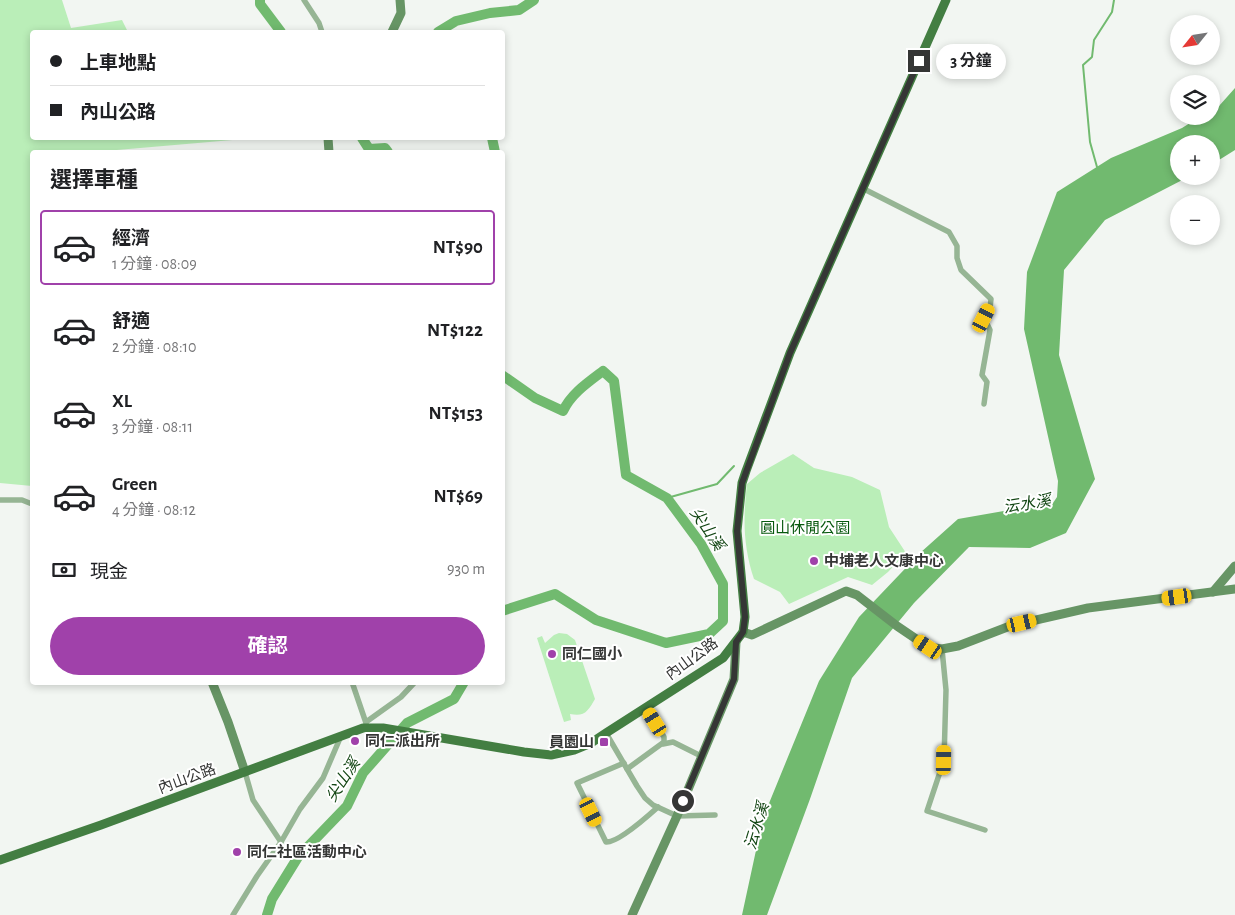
<!DOCTYPE html>
<html lang="zh-TW">
<head>
<meta charset="utf-8">
<style>
  body { margin:0; font-family:"Alegreya Sans","Noto Sans TC",sans-serif; background:#f6f6f6; color:#202124; height:100vh; display:flex; flex-direction:column; font-size:19px; white-space:nowrap }
  * { box-sizing:border-box; margin:0 }
  p { font-size:16px; color:#757577 }
  .icon { flex:none; width:28px; height:28px; fill:none; stroke:currentColor; stroke-width:2; stroke-linecap:round; stroke-linejoin:round }
  .map { position:relative; flex:1; overflow:hidden }
  .details { position:absolute; left:30px; top:150px; width:475px; height:535px; display:flex; flex-direction:column; background:#fff; border-radius:5px; box-shadow:0 2px 8px #0003 }
  .details>* { flex:none }
  .top-card { position:absolute; left:30px; top:30px; width:475px; height:110px; border-radius:5px; box-shadow:0 2px 8px #0003; display:grid; align-content:center; height:110px; padding:0 20px; background:#fff }
  .needle { width:32px; rotate:240deg }
  .fabs { position:absolute; left:1170px; top:15px; display:grid; gap:10px }
  .fabs a { display:grid; place-items:center; width:50px; height:50px; border-radius:50%; background:#fff; box-shadow:0 2px 8px #0003; font-size:25px }
  .end { position:absolute; width:22px; height:22px; margin:-11px; border:6px solid #353635; background:#fff; box-shadow:0 0 0 2px #fff }
  .from { border-radius:50% }
  .bubble { position:absolute; height:35px; border-radius:18px; background:#fff; box-shadow:0 2px 8px #0003; font-size:16px; font-weight:700; line-height:35px; text-align:center }
  .car { position:absolute; width:15px; height:30px; margin:-15px -8px; border-radius:6px; box-shadow:0 0 4px 1px #0007; background:linear-gradient(#f5c518 24%,#345 0 40%,#f5c518 0 76%,#345 0 86%,#f5c518 0) }
  .top-card b { display:flex; align-items:center; gap:18px; height:48px; font-size:19px }
  .top-card b+b { border-top:1px solid #e0e0e0 }
  .top-card i { width:12px; height:12px; background:#202124 }
  ul { padding:0; list-style:none }
  li { display:flex; align-items:center; gap:15px; height:75px; margin:0 10px 8px; padding:0 10px; border:2px solid transparent; border-radius:5px }
  li div { flex:1 }
  li b { display:block; font-size:19px }
  li em { font-style:normal; font-weight:700 }
  li.selected { border-color:#a041aa }
  li>.icon { width:45px; height:45px; stroke-width:1.5 }
  h2 { padding:0 20px; font-size:22px; line-height:60px }
  .pay { display:flex; align-items:center; gap:12px; height:55px; padding:0 20px; font-size:19px }
  .pay p { margin-inline-start:auto }
  .action { display:flex; gap:10px; margin-top:auto; padding:10px 20px }
  .action a { flex:1; height:58px; border-radius:30px; background:#a041aa; color:#fff; font-size:20px; font-weight:700; line-height:58px; text-align:center }
  .map>svg:first-child { display:block }
  .green { fill:#baeeb8 }
  .water { fill:#71ba6f }
  .lines { fill:none; stroke-linecap:round; stroke-linejoin:round }
  .stream { stroke:#71ba6f; stroke-width:2 }
  .river { stroke:#71ba6f; stroke-width:10 }
  .street { stroke:#96b594; stroke-width:5.5 }
  .secondary { stroke:#679565; stroke-width:9 }
  .primary { stroke:#437e42; stroke-width:9 }
  .route { stroke:#353635; stroke-width:6 }
  .poi-dot { fill:#a041aa; stroke:#fff; stroke-width:2 }
  .labels { text-anchor:middle; dominant-baseline:central; stroke-width:4; stroke-linejoin:round; paint-order:stroke }
  .park-label { font-size:15px; fill:#08590f; stroke:#fff }
  .poi-label { font-size:15px; font-weight:bold; fill:#353635; stroke:#fff; text-anchor:start }
  .street-label { font-size:15px; fill:#353635; stroke:#fff }
  .water-label { font-size:16px; font-style:italic; fill:#134614; stroke:#fff }
</style>
</head>
<body>
<div class="map">
<svg width="1235" height="915" viewBox="0 0 1235 915">
  <rect width="100%" height="100%" fill="#f2f6f2"/>
  <g class="green">
    <polygon points="0,0 62,0 71,28 122,20 128,32 32,32 32,138 241,138 244,139 117,150 116,152 32,152 32,486 0,483"/>
    <path d="M793,454L814,468L852,477L880,490L889,527L906,553L888,572L872,585L848,577L789,604L780,592L754,579C743,546 743,518 747,484L760,473Z"/>
    <path d="M559,633L567,634L575,640L595,699C588,711 585,717 570,714L571,720L564,722L537,638L542,636L545,643L554,635Z"/>
  </g>
  <polygon class="water" points="1235,88 1235,150 1211,165 1211,144 1179,144 1179,176 1190,176 1105,220 1064,270 1059,355 1095,479 1066,533 1030,548 969,547 914,603 852,678 810,799 767,915 742,915 763,818 819,681 859,617 920,553 958,519 1027,507 1051,506 1057,497 1058,481 1024,329 1027,272 1057,192 1111,158 1182,128 1201,116 1211,116 1211,110 1219,106"/>
  <g class="lines">
    <g class="stream">
      <polyline points="1097,167 1090,142 1083,65 1092,57 1094,40 1112,12 1114,0"/>
      <polyline points="667,498 717,484 734,466"/>
    </g>
    <g class="river">
      <polyline points="260,0 260,4 281,32"/>
      <polyline points="438,32 456,21 490,13 519,10 534,0"/>
      <polyline points="362,138 369,149 385,148 388,152"/>
      <polyline points="492,138 495,152"/>
      <path d="M502,375L535,398L563,411C571,394 587,383 603,371L614,381L626,475L667,498L701,544L723,584V621L709,634L666,643L596,620L555,594L502,611"/>
      <polyline points="267,915 272,899 298,857 347,806 363,773 407,723 454,699 464,682"/>
    </g>
    <g class="street">
      <polyline points="304,0 319,23 322,32"/>
      <polyline points="862,188 949,232 957,246 957,258 961,270 991,299 990,308 984,318 990,330 982,375 987,382 984,404"/>
      <polyline points="0,500 22,500 32,504"/>
      <polyline points="942,649 946,690 944,760 927,811 985,830"/>
      <polyline points="352,682 366,723"/>
      <polyline points="366,722 401,697 415,682"/>
      <polyline points="606,733 637,786 645,798 653,805 677,816 715,815"/>
      <polyline points="663,744 673,742 701,756"/>
      <path d="M624,763L577,783L605,840L606,842C618,843 648,816 658,807"/>
      <polyline points="627,769 664,742 664,737 646,707"/>
      <polyline points="245,772 253,800 281,842"/>
      <polyline points="233,915 257,876 281,842 300,809 323,778 341,736"/>
    </g>
    <g class="secondary">
      <polyline points="392,32 401,13 400,0"/>
      <polyline points="328,138 329,152"/>
      <polyline points="1213,592 1235,566"/>
      <polyline points="743,632 752,635 846,591 857,595 897,626 928,647 942,649 958,646 1010,626 1088,608 1235,589"/>
      <polyline points="212,682 228,722 245,772"/>
      <polyline points="632,915 677,816 734,679 736,642"/>
    </g>
    <polyline class="primary" points="0,860 101,825 363,728 383,728 524,752 551,755 574,750 591,743 606,733 723,658 743,632 745,617 737,531 742,483 746,471 790,353 946,0"/>
  </g>
  <g class="lines">
    <polyline class="route" points="683,801 734,679 736,642 743,632 745,617 737,531 742,483 790,353 919,61"/>
  </g>
  <g class="poi-dot">
    <circle cx="814" cy="561" r="5"/>
    <circle cx="552" cy="654" r="5"/>
    <circle cx="355" cy="741" r="5"/>
    <rect x="599" y="737" width="10" height="10" rx="2.5"/>
    <circle cx="237" cy="852" r="5"/>
  </g>
  <g class="labels">
    <g class="park-label">
      <text x="805" y="528">圓山休閒公園</text>
    </g>
    <g class="poi-label">
      <text x="824" y="561">中埔老人文康中心</text>
      <text x="562" y="654">同仁國小</text>
      <text x="365" y="741">同仁派出所</text>
      <text x="594" y="742" text-anchor="end">員園山</text>
      <text x="247" y="852">同仁社區活動中心</text>
    </g>
    <g class="street-label">
      <text transform="translate(692 659) rotate(-36)">內山公路</text>
      <text transform="translate(187 779) rotate(-20)">內山公路</text>
    </g>
    <g class="water-label">
      <text transform="translate(1027 504) rotate(-9)">沄水溪</text>
      <text transform="translate(707 529) rotate(56)">尖山溪</text>
      <text transform="translate(343 780) rotate(-57)">尖山溪</text>
      <text transform="translate(757 826) rotate(-73)">沄水溪</text>
    </g>
  </g>
</svg>
<div class="fabs">
<a><svg class="needle" viewBox="-14 -14 28 28"><path d="M0-13l5 13h-10z" fill="#e53935"/><path d="M0 13l5-13h-10z" fill="#757577"/></svg></a>
<a><svg class="icon" aria-label="layers" viewBox="0 0 24 24"><path d="M12 4l9 5-9 5-9-5zM3 14l9 5 9-5"/></svg></a>
<a>+</a>
<a>−</a>
</div>
<i class="end from" style="left:683px;top:801px"></i>
<i class="end" style="left:919px;top:61px"></i>
<div class="bubble" style="left:936px;top:44px;width:70px">3 分鐘</div>
<i class="car" style="left:984px;top:318px;rotate:27deg"></i>
<i class="car" style="left:1177px;top:597px;rotate:262deg"></i>
<i class="car" style="left:1022px;top:623px;rotate:77deg"></i>
<i class="car" style="left:928px;top:647px;rotate:304deg"></i>
<i class="car" style="left:655px;top:722px;rotate:328deg"></i>
<i class="car" style="left:944px;top:760px;rotate:1deg"></i>
<i class="car" style="left:591px;top:812px;rotate:154deg"></i>
<div class="top-card">
<b><i class="from"></i>上車地點</b>
<b><i></i>內山公路</b>
</div>
<section class="details">
<h2>選擇車種</h2>
<ul>
<li class="selected"><svg class="icon" aria-label="car" viewBox="0 0 24 24"><path d="M5 17H2v-5l4-1 3-4h7l3 4 3 1v5h-3M9 17h6M6 11h13"/><circle cx="7" cy="17" r="2"/><circle cx="17" cy="17" r="2"/></svg><div><b>經濟</b><p>1 分鐘 · 08:09</p></div><em>NT$90</em></li>
<li><svg class="icon" aria-label="car" viewBox="0 0 24 24"><path d="M5 17H2v-5l4-1 3-4h7l3 4 3 1v5h-3M9 17h6M6 11h13"/><circle cx="7" cy="17" r="2"/><circle cx="17" cy="17" r="2"/></svg><div><b>舒適</b><p>2 分鐘 · 08:10</p></div><em>NT$122</em></li>
<li><svg class="icon" aria-label="car" viewBox="0 0 24 24"><path d="M5 17H2v-5l4-1 3-4h7l3 4 3 1v5h-3M9 17h6M6 11h13"/><circle cx="7" cy="17" r="2"/><circle cx="17" cy="17" r="2"/></svg><div><b>XL</b><p>3 分鐘 · 08:11</p></div><em>NT$153</em></li>
<li><svg class="icon" aria-label="car" viewBox="0 0 24 24"><path d="M5 17H2v-5l4-1 3-4h7l3 4 3 1v5h-3M9 17h6M6 11h13"/><circle cx="7" cy="17" r="2"/><circle cx="17" cy="17" r="2"/></svg><div><b>Green</b><p>4 分鐘 · 08:12</p></div><em>NT$69</em></li>
</ul>
<div class="pay"><svg class="icon" aria-label="cash" viewBox="0 0 24 24"><path d="M3 7h18v10H3z"/><circle cx="12" cy="12" r="2"/></svg>現金<p>930 m</p></div>
<div class="action"><a>確認</a></div>
</section>
</div>
</body>
</html>
